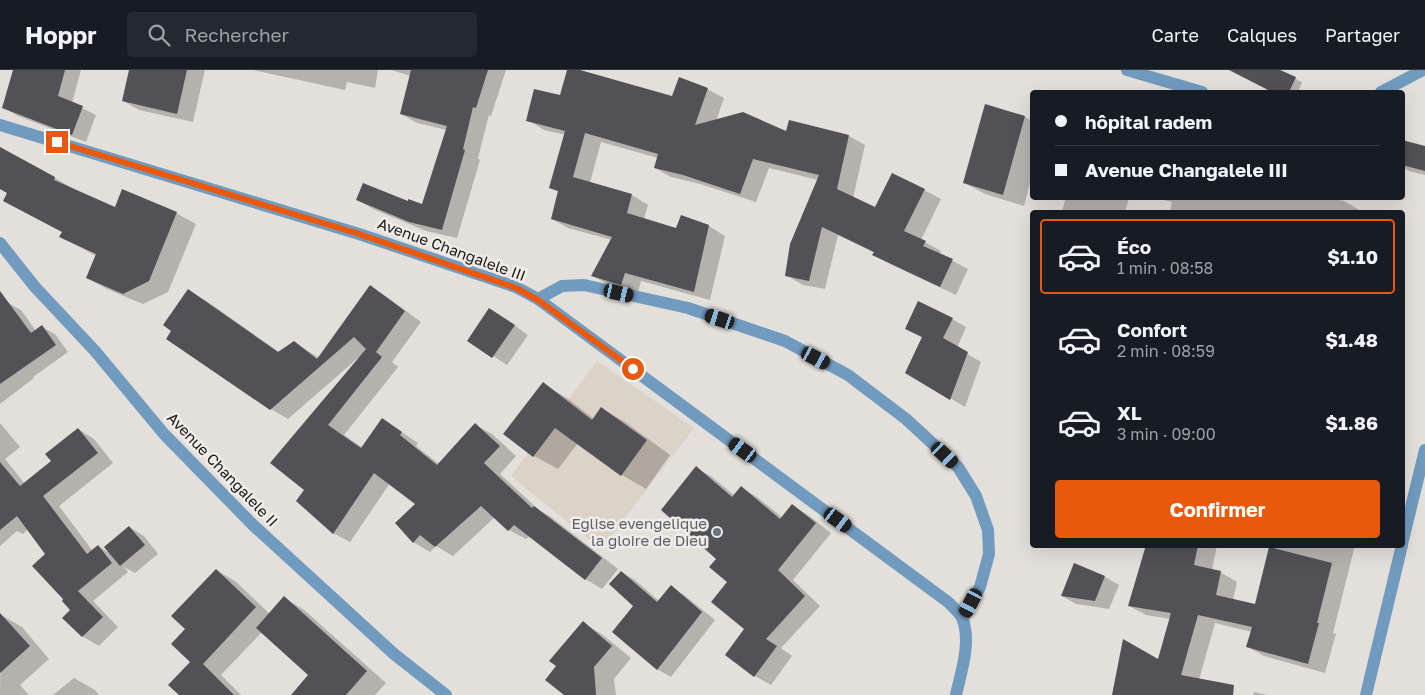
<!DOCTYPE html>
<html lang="fr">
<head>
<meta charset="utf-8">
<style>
  body { margin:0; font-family:"Golos Text",sans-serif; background:#242831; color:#f1f3f6; height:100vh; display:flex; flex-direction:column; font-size:19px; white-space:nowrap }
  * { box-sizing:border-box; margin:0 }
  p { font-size:16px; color:#9ea1a6 }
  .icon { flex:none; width:28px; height:28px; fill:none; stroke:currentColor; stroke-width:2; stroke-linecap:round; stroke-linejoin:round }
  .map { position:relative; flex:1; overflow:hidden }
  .sheet { position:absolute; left:1030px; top:140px; width:375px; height:338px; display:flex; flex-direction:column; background:#171b24; border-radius:5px; box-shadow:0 5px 20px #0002 }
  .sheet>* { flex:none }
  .top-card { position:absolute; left:1030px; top:20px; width:375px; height:110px; border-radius:5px; box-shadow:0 5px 20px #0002; display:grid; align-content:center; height:110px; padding:0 25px; background:#171b24 }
  .end { position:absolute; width:22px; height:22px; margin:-11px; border:6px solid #ea580c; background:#fff; box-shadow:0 0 0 2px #fff }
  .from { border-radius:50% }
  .car { position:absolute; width:15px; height:30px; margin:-15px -8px; border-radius:6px; box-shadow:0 0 4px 1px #0007; background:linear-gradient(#222 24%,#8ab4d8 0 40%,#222 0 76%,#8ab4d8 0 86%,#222 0) }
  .top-card b { display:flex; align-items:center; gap:18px; height:48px; font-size:19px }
  .top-card b+b { border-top:1px solid #363941 }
  .top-card i { width:12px; height:12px; background:#f1f3f6 }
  ul { padding:9px 0 0; list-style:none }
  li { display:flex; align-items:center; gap:15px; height:75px; margin:0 10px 8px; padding:0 15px; border:2px solid transparent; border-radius:5px }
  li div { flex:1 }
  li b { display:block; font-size:19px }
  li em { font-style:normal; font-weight:700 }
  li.selected { border-color:#ea580c }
  li>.icon { width:45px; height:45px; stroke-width:1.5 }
  .primary-button { display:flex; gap:10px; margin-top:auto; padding:10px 25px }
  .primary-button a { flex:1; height:58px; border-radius:5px; background:#ea580c; color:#fff; font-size:20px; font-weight:700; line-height:58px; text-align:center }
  header { display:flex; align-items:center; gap:30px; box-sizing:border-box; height:70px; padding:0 25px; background:#171b24; border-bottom:1px solid #363941 }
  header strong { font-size:24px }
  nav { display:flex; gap:28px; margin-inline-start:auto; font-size:18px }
  .search { width:350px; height:45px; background:#242831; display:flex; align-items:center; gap:12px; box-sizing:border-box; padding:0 18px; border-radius:5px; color:#9ea1a6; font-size:19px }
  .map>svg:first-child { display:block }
  .built { fill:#dcd2c7; fill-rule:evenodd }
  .shadow { fill:#0003 }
  .building { fill:#515156 }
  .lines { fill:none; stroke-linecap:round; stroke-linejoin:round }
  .minor { stroke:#719abf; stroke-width:12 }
  .route { stroke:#ea580c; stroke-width:6 }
  .worship-dot { fill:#6b7280; stroke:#f1ece7; stroke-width:2 }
  .labels { text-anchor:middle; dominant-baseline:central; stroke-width:5; stroke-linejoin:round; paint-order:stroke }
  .street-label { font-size:15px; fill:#1a1917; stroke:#f1ece7 }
  .worship-label { font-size:15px; fill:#5b616d; stroke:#f1ece7; text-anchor:end }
</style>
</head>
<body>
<header>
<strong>Hoppr</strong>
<div class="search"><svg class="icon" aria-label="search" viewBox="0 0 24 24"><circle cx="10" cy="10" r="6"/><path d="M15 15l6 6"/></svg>Rechercher</div>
<nav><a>Carte</a><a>Calques</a><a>Partager</a></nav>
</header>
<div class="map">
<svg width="1425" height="625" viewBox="0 0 1425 625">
  <rect width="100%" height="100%" fill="#e3dfda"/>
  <path class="built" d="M597,291L694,358L601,479L511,406ZM601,337L647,370L621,406L576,373Z"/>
  <g class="shadow">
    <polygon points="14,0 81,0 72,33 96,45 86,72 18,46 4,38"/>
    <polygon points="130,0 205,0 193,52 139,40 123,31"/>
    <polygon points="253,0 378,0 375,18 347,12 345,20"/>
    <polygon points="391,0 506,0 491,46 489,45 478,88 480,90 457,168 426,161 373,139 358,130 423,135 447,60 417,53 401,44 411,6"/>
    <polygon points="568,0 576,0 673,27 707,19 724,28 716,51 787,63 790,51 849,66 865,75 853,128 876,139 924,120 941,129 921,170 941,181 940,184 968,199 956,225 890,194 874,185 875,183 838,165 825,219 803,215 786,205 818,110 769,98 756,132 700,114 671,107 655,98 658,88 601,72 590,113 632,125 648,135 644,149 677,159 682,147 709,156 725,166 710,230 641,211 638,223 609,215 593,206 612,170 568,158 552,149 559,122 551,118 566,65 544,60 528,50 561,26"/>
    <polygon points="1248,0 1277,0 1302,12 1298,22 1275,22 1251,11"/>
    <polygon points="986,36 1025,47 1032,51 1032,105 1024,136 985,124 965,113"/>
    <polygon points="1402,72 1425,78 1425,105 1409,101 1402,97"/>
    <polygon points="0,79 55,108 74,119 74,120 116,139 176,143 196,154 168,222 143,234 107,219 87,208 96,186 61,167 63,162 0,118"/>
    <polygon points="1066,128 1129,128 1125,142 1064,142 1062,141"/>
    <polygon points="1155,128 1328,128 1344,131 1363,142 1170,142 1172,132"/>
    <polygon points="370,217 387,227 421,252 392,292 398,297 344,365 363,378 383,350 418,373 416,376 439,394 475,355 492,364 516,386 500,404 539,440 551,447 618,499 602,519 585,509 530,466 526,469 509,460 495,447 453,486 436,476 430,482 413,472 417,434 390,413 350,472 333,463 305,420 272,392 359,289 358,288 288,349 271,339 173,261 188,221 205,230 279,282 294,272 319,288"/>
    <polygon points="8,233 21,240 36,261 42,257 55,264 68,282 33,307 34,308 0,334 0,239"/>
    <polygon points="504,248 528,265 507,295 468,270"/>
    <polygon points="952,249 966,257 957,278 981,292 965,337 906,302 923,268 907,259"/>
    <polygon points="543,314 567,328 594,349 602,339 625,352 670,385 646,419 622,405 578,373 558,399 534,386 505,363"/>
    <polygon points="0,353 20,377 5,389 25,414 53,392 78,359 94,369 113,393 59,436 92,480 98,476 111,484 129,457 144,466 158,484 135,503 124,497 128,502 93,531 118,557 99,576 82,566 46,484 28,459 23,464 17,461 0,476"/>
    <polygon points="696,398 712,407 735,426 742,418 757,427 783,448 793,436 808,445 831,463 793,510 820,536 781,578 792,586 771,615 755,606 727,585 746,559 718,489"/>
    <polygon points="1147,475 1217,475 1212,500 1220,502 1237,512 1233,530 1256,536 1271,475 1355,475 1333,563 1336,564 1325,603 1264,586 1248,577 1252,562 1215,553 1199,610 1232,625 1113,625 1158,591 1170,549 1146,545 1129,536"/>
    <polygon points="1075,495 1105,507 1119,515 1109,539 1076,534 1062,526"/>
    <polygon points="216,500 235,511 270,544 284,528 303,539 386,613 375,625 292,625 310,605 262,562 221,605 241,625 180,625 192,592 187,559"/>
    <polygon points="621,502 635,510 659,531 671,517 684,525 715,550 671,607 657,599"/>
    <polygon points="1,545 22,557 49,589 20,615 29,625 0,625"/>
    <polygon points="583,553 603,565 631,588 614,609 616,625 565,625 558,596"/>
    <polygon points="74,608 95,620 99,625 53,625"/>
    <polygon points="1254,622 1267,625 1253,625"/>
  </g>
  <g class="building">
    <polygon points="13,0 65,0 58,26 83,36 72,65 2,38"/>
    <polygon points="129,0 187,0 177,44 122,31"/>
    <polygon points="411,0 488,0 476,38 473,37 463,79 465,80 442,160 409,152 356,130 363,113 408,131 408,129 422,134 447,56 400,44"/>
    <polygon points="567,0 580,0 672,26 679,7 708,18 695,55 743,42 786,61 789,50 849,65 837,119 875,137 892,103 925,119 904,161 926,171 923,176 953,189 940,217 872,185 874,182 822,157 809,211 785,206 790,174 819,105 753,89 740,124 683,105 654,98 658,84 585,63 573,107 632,124 627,143 676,158 681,145 709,155 694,222 625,203 621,215 591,206 612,167 551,149 558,121 549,118 565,61 526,51 534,19 560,25"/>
    <polygon points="1229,0 1280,0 1296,7 1289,22 1272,22"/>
    <polygon points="985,34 1025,46 1003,125 963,113"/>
    <polygon points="1402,70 1425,76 1425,101 1402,95"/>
    <polygon points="0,77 55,107 54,110 115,137 122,119 177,142 149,211 123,224 86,208 96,184 59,167 62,162 3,131 7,123 0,119"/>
    <polygon points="370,215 405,241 376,282 382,287 328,355 361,378 382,348 402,362 400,365 437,395 475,353 500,376 484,393 532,438 534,436 602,488 585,510 514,455 508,461 481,436 435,477 420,465 413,473 395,453 415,434 374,403 333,464 296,431 304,420 270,393 366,279 354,267 270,340 166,269 171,261 163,255 188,219 278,282 294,271 317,289"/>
    <polygon points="0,221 31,263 42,255 56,275 0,314"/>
    <polygon points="918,231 953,248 943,268 968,282 950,330 905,303 922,267 905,259"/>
    <polygon points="489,238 515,255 492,288 467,271"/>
    <polygon points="543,312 592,350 601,337 647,370 621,406 555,358 533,387 503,364"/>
    <polygon points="78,358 98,383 43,426 87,484 98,475 112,493 78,521 103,547 82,567 62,548 70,540 62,531 63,529 32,496 45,484 17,446 0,460 0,392 20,416 51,391 45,384"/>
    <polygon points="696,396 732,427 741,416 780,449 792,434 816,453 778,500 805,526 766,569 777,576 754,607 725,585 744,559 711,532 727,512 709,497 716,489 661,440"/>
    <polygon points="129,456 145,475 120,496 104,477"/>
    <polygon points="1146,475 1198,475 1194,495 1221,501 1216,525 1255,534 1269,477 1332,493 1317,553 1319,553 1308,594 1246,577 1252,557 1198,545 1181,605 1234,615 1233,625 1112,625 1123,569 1158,589 1171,543 1128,536"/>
    <polygon points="1074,493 1105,506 1095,531 1061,526"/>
    <polygon points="216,499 256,537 203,594 234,625 179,625 168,615 190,592 171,574 185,559 171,546"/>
    <polygon points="621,501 657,532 671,515 702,542 657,600 612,562 633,536 609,514"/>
    <polygon points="284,526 367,601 346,625 291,625 308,605 256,558"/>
    <polygon points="0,543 30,576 0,603"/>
    <polygon points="583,551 612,576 594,597 596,625 564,625 545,610 556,596 549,591"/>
  </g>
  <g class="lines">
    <g class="minor">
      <polyline points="1127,0 1202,22"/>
      <polyline points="1381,22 1423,0"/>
      <path d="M0,55L359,164L516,217L538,229L948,532C953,537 961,544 963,550C971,574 961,602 956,625"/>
      <polyline points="0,173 35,217 95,281 164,364 253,455 394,584 446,625"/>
      <polyline points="538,229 562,216 584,215 688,238 785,271 848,305 906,349 958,397 976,426 988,460 989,484 980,517 963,548"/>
      <polyline points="1402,474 1425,380"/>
      <polyline points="1366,625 1402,475"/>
    </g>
  </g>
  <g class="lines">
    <polyline class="route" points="57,72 359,164 516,218 538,230 633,299"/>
  </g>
  <circle class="worship-dot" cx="717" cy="462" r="5"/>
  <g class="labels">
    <g class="street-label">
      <text transform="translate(452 179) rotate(20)">Avenue Changalele III</text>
      <text transform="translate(223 399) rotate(46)">Avenue Changalele II</text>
    </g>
    <g class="worship-label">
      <text x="707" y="453">Eglise evengelique<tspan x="707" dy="17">la gloire de Dieu</tspan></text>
    </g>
  </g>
</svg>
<i class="end from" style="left:633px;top:299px"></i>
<i class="end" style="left:57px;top:72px"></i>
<i class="car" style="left:619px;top:223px;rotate:103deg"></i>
<i class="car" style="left:720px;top:249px;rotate:288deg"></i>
<i class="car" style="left:816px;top:288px;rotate:118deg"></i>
<i class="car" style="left:743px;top:380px;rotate:306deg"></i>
<i class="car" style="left:945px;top:385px;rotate:133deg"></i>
<i class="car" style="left:838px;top:450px;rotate:126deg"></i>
<i class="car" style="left:971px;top:533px;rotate:208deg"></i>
<div class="top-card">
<b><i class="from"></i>hôpital radem</b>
<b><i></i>Avenue Changalele III</b>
</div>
<section class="sheet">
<ul>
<li class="selected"><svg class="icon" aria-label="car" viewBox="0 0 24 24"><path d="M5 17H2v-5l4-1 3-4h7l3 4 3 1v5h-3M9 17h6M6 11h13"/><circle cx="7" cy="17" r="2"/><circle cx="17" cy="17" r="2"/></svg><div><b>Éco</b><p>1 min · 08:58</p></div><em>$1.10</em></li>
<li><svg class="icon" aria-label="car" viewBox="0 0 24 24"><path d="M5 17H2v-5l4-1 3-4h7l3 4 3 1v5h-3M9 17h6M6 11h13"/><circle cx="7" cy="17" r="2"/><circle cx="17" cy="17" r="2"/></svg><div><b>Confort</b><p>2 min · 08:59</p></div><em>$1.48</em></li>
<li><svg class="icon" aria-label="car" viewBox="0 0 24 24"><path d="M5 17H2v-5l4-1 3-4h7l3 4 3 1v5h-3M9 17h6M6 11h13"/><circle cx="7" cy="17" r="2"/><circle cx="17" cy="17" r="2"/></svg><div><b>XL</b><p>3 min · 09:00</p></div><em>$1.86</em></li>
</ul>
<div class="primary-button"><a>Confirmer</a></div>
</section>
</div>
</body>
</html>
